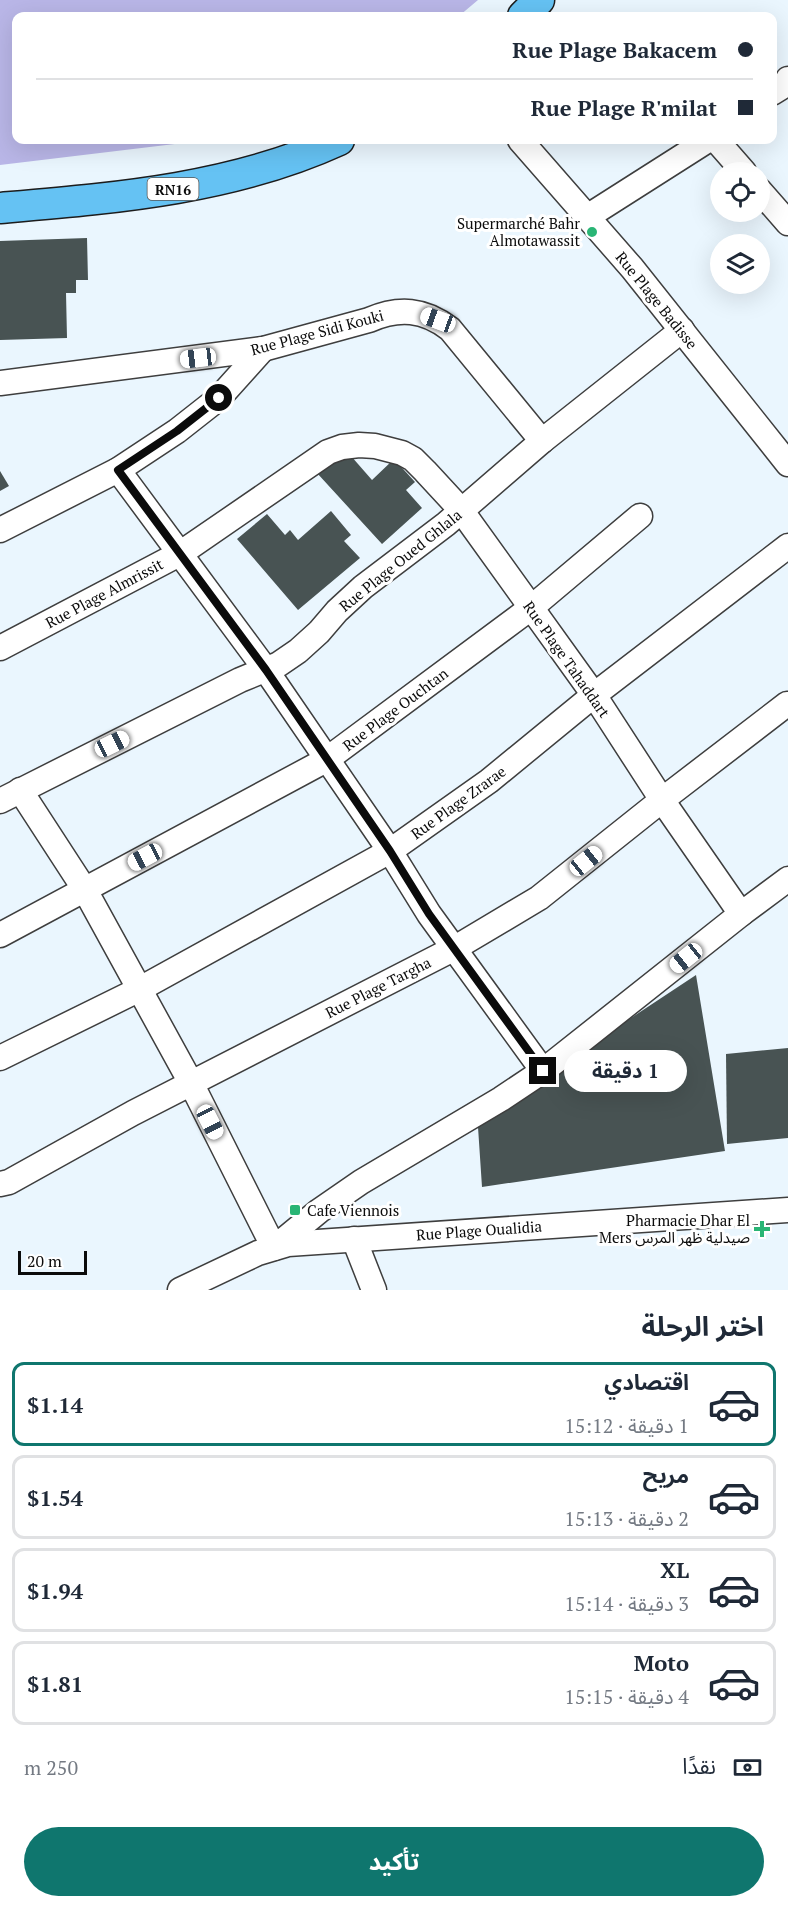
<!DOCTYPE html>
<html lang="ar">
<head>
<meta charset="utf-8">
<style>
  body { margin:0; font-family:"PT Serif","Noto Sans Arabic",serif; background:#f2f2f3; color:#1f2937; direction:rtl; height:100vh; display:flex; flex-direction:column; font-size:22px; white-space:nowrap }
  * { box-sizing:border-box; margin:0 }
  p { font-size:20px; color:#747a83 }
  .icon { flex:none; width:33px; height:33px; fill:none; stroke:currentColor; stroke-width:2; stroke-linecap:round; stroke-linejoin:round }
  .map { position:relative; height:1290px; overflow:hidden; direction:ltr }
  .sheet { display:flex; flex-direction:column; background:#fff; flex:1 }
  .sheet>* { flex:none }
  .hud { position:absolute; left:12px; top:12px; width:765px; height:132px; border-radius:12px; box-shadow:0 6px 24px #0002; direction:rtl; display:grid; align-content:center; height:132px; padding:0 24px; background:#fff }
  .buttons { position:absolute; left:710px; top:162px; display:grid; gap:12px }
  .buttons a { display:grid; place-items:center; width:60px; height:60px; border-radius:50%; background:#fff; box-shadow:0 6px 24px #0002; font-size:30px }
  .scale { position:absolute; left:18px; bottom:15px; width:69px; box-sizing:border-box; padding-left:6px; border:3px solid #0b0b0b; border-top:0; font-size:16px; line-height:21px; white-space:nowrap; color:#0b0b0b; -webkit-text-stroke:4px #fff; paint-order:stroke }
  .end { position:absolute; width:27px; height:27px; margin:-14px; border:8px solid #0b0b0b; background:#fff; box-shadow:0 0 0 3px #fff }
  .from { border-radius:50% }
  .bubble { position:absolute; height:42px; border-radius:21px; background:#fff; box-shadow:0 6px 24px #0002; font-size:20px; font-weight:700; line-height:42px; text-align:center; direction:rtl }
  .car { position:absolute; width:18px; height:36px; margin:-18px -9px; border-radius:8px; box-shadow:0 0 4px 2px #0007; background:linear-gradient(#fff 24%,#345 0 40%,#fff 0 76%,#345 0 86%,#fff 0) }
  .hud b { display:flex; align-items:center; gap:21px; height:57px; font-size:22px }
  .hud b+b { border-top:2px solid #e0e1e3 }
  .hud i { width:15px; height:15px; background:#1f2937 }
  ul { padding:0; list-style:none }
  li { display:flex; align-items:center; gap:18px; height:84px; margin:0 12px 9px; padding:0 12px; border:3px solid #e0e1e3; border-radius:12px }
  li div { flex:1 }
  li b { display:block; font-size:22px }
  li em { font-style:normal; font-weight:700 }
  li.on { border-color:#0f766e }
  li>.icon { width:54px; height:54px; stroke-width:1.5 }
  h2 { padding:0 24px; font-size:27px; line-height:72px }
  .pay { display:flex; align-items:center; gap:15px; height:66px; padding:0 24px; font-size:22px }
  .pay p { margin-inline-start:auto }
  .cta { display:flex; gap:12px; margin-top:auto; padding:12px 24px }
  .cta a { flex:1; height:69px; border-radius:36px; background:#0f766e; color:#fff; font-size:24px; font-weight:700; line-height:69px; text-align:center }
  .map>svg:first-child { display:block }
  .green { fill:#b9b6e7 }
  .building { fill:#485353 }
  .lines { fill:none; stroke-linecap:round; stroke-linejoin:round }
  .minor-casing { stroke:#3e3e3e; stroke-width:27 }
  .major-casing { stroke:#1c1c1c; stroke-width:33 }
  .minor { stroke:#fff; stroke-width:24 }
  .major { stroke:#65c2f3; stroke-width:30 }
  .route { stroke:#0b0b0b; stroke-width:8 }
  .poi-dot { fill:#29b575; stroke:#fff; stroke-width:2 }
  .labels { text-anchor:middle; dominant-baseline:central; stroke-width:6; stroke-linejoin:round; paint-order:stroke }
  .shield { fill:#fff; stroke:#545454; stroke-width:1.5 }
  .shield-label { font-size:14px; font-weight:bold; fill:#0b0b0b }
  .poi-label { font-size:15px; fill:#0b0b0b; stroke:#fff; text-anchor:end }
  .street-label { font-size:15px; fill:#0b0b0b; stroke:#fff }
</style>
</head>
<body>
<div class="map">
<svg width="788" height="1290" viewBox="0 0 788 1290">
  <rect width="100%" height="100%" fill="#eaf6fe"/>
  <polygon class="green" points="0,0 478,0 459,16 16,16 16,140 208,140 0,165"/>
  <g class="building">
    <polygon points="87,238 88,280 76,280 76,293 66,293 67,338 0,340 0,241"/>
    <polygon points="344,448 372,480 394,459 415,482 406,490 422,508 382,544 317,473"/>
    <polygon points="0,471 9,486 0,491"/>
    <polygon points="331,511 351,535 344,541 360,558 298,610 237,539 267,514 285,535 290,530 298,540"/>
    <polygon points="696,975 725,1151 482,1187 477,1112 513,1096"/>
    <polygon points="788,1048 788,1138 727,1144 726,1054"/>
  </g>
  <g class="lines">
    <g class="minor-casing">
      <g id="minor">
        <polyline points="772,93 785,85 788,79"/>
        <polyline points="520,140 632,268 788,464"/>
        <polyline points="716,140 744,172"/>
        <polyline points="759,190 788,223"/>
        <polyline points="587,217 708,140"/>
        <path d="M0,383L263,349L369,320C399,307 424,309 450,329L542,441"/>
        <polyline points="118,470 266,670 390,851 429,914 543,1071"/>
        <polyline points="0,530 118,470 177,431 219,398 263,349"/>
        <polyline points="0,648 181,553 328,452 342,447 359,445 375,446 402,453 413,459 425,471 461,510 594,695 662,800 741,914"/>
        <polyline points="20,790 85,890 191,1083 274,1248 319,1211 361,1182 501,1099 543,1071 741,914 788,879"/>
        <polyline points="0,801 240,680 279,664 298,651 319,632 337,611 363,587 446,524 542,441 682,330"/>
        <polyline points="0,935 326,760 532,607 640,516"/>
        <polyline points="0,1058 138,990 390,851 489,781 594,695 788,546"/>
        <polyline points="0,1184 9,1182 133,1113 455,948 539,898 662,800 787,704"/>
        <polyline points="354,1239 374,1290"/>
        <polyline points="180,1290 258,1253 288,1244 788,1210"/>
      </g>
    </g>
    <g class="major-casing">
      <g id="major">
        <polyline points="523,16 539,0"/>
        <path d="M0,208C116,198 232,189 339,140"/>
      </g>
    </g>
    <use href="#minor" class="minor"/>
    <use href="#major" class="major"/>
  </g>
  <g class="lines">
    <polyline class="route" points="219,398 177,431 118,470 266,670 390,851 429,914 543,1071"/>
  </g>
  <g class="poi-dot">
    <circle cx="592" cy="232" r="6"/>
    <rect x="289" y="1204" width="12" height="12" rx="3"/>
    <path d="M759 1220h6v6h6v6h-6v6h-6v-6h-6v-6h6z"/>
  </g>
  <g class="labels">
    <rect class="shield" x="147.5" y="178" width="51" height="22" rx="4.5"/>
    <g class="shield-label">
      <text x="173" y="189">RN16</text>
    </g>
    <g class="poi-label">
      <text x="580" y="223">Supermarché Bahr<tspan x="580" dy="17">Almotawassit</tspan></text>
      <text x="307" y="1210" text-anchor="start">Cafe Viennois</text>
      <text x="750" y="1220">Pharmacie Dhar El<tspan x="750" dy="17">Mers صيدلية ظهر المرس</tspan></text>
    </g>
    <g class="street-label">
      <text transform="translate(657 300) rotate(51)">Rue Plage Badisse</text>
      <text transform="translate(317 332) rotate(-15)">Rue Plage Sidi Kouki</text>
      <text transform="translate(400 560) rotate(-39)">Rue Plage Oued Ghlala</text>
      <text transform="translate(104 593) rotate(-28)">Rue Plage Almrissit</text>
      <text transform="translate(567 659) rotate(55)">Rue Plage Tahaddart</text>
      <text transform="translate(395 709) rotate(-37)">Rue Plage Ouchtan</text>
      <text transform="translate(458 802) rotate(-36)">Rue Plage Zrarae</text>
      <text transform="translate(378 987) rotate(-27)">Rue Plage Targha</text>
      <text transform="translate(479 1230) rotate(-4)">Rue Plage Oualidia</text>
    </g>
  </g>
</svg>
<div class="buttons">
<a><svg class="icon" aria-label="locate" viewBox="0 0 24 24"><circle cx="12" cy="12" r="6"/><path d="M12 2v4M12 18v4M2 12h4M18 12h4"/></svg></a>
<a><svg class="icon" aria-label="layers" viewBox="0 0 24 24"><path d="M12 4l9 5-9 5-9-5zM3 14l9 5 9-5"/></svg></a>
</div>
<div class="scale">20 m</div>
<i class="end from" style="left:219px;top:398px"></i>
<i class="end" style="left:543px;top:1071px"></i>
<div class="bubble" style="left:564px;top:1050px;width:123px">1 دقيقة</div>
<i class="car" style="left:438px;top:320px;rotate:290deg"></i>
<i class="car" style="left:198px;top:358px;rotate:263deg"></i>
<i class="car" style="left:112px;top:744px;rotate:64deg"></i>
<i class="car" style="left:145px;top:857px;rotate:242deg"></i>
<i class="car" style="left:586px;top:861px;rotate:51deg"></i>
<i class="car" style="left:686px;top:958px;rotate:231deg"></i>
<i class="car" style="left:210px;top:1122px;rotate:153deg"></i>
<div class="hud">
<b><i class="from"></i>Rue Plage Bakacem</b>
<b><i></i>Rue Plage R'milat</b>
</div>
</div>
<section class="sheet">
<h2>اختر الرحلة</h2>
<ul>
<li class="on"><svg class="icon" aria-label="car" viewBox="0 0 24 24"><path d="M5 17H2v-5l4-1 3-4h7l3 4 3 1v5h-3M9 17h6M6 11h13"/><circle cx="7" cy="17" r="2"/><circle cx="17" cy="17" r="2"/></svg><div><b>اقتصادي</b><p>1 دقيقة · 15:12</p></div><em>$1.14</em></li>
<li><svg class="icon" aria-label="car" viewBox="0 0 24 24"><path d="M5 17H2v-5l4-1 3-4h7l3 4 3 1v5h-3M9 17h6M6 11h13"/><circle cx="7" cy="17" r="2"/><circle cx="17" cy="17" r="2"/></svg><div><b>مريح</b><p>2 دقيقة · 15:13</p></div><em>$1.54</em></li>
<li><svg class="icon" aria-label="car" viewBox="0 0 24 24"><path d="M5 17H2v-5l4-1 3-4h7l3 4 3 1v5h-3M9 17h6M6 11h13"/><circle cx="7" cy="17" r="2"/><circle cx="17" cy="17" r="2"/></svg><div><b>XL</b><p>3 دقيقة · 15:14</p></div><em>$1.94</em></li>
<li><svg class="icon" aria-label="car" viewBox="0 0 24 24"><path d="M5 17H2v-5l4-1 3-4h7l3 4 3 1v5h-3M9 17h6M6 11h13"/><circle cx="7" cy="17" r="2"/><circle cx="17" cy="17" r="2"/></svg><div><b>Moto</b><p>4 دقيقة · 15:15</p></div><em>$1.81</em></li>
</ul>
<div class="pay"><svg class="icon" aria-label="cash" viewBox="0 0 24 24"><path d="M3 7h18v10H3z"/><circle cx="12" cy="12" r="2"/></svg>نقدًا<p>250 m</p></div>
<div class="cta"><a>تأكيد</a></div>
</section>
</body>
</html>
